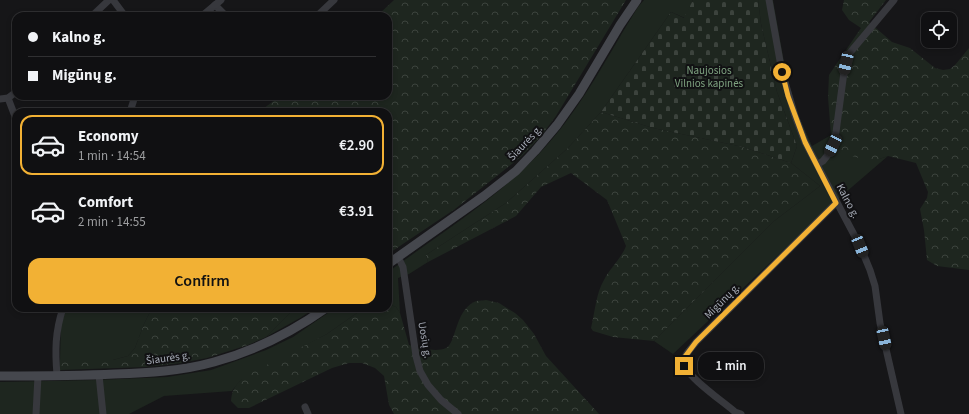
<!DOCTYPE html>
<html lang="en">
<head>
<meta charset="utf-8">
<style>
  body { margin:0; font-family:"Source Sans 3",sans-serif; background:#19191b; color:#f1f3f6; height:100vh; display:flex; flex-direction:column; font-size:15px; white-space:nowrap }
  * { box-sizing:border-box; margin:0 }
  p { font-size:13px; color:#9c9d9f }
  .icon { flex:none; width:22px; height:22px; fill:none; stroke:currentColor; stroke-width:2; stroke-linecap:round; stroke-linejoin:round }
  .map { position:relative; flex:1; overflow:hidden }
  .panel { position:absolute; left:12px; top:108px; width:380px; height:204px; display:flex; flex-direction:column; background:#101012; border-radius:12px; box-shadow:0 2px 6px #0003,0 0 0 1px #303032 }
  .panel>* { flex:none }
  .hud { position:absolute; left:12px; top:12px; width:380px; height:88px; border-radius:12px; box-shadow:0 2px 6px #0003,0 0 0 1px #303032; display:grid; align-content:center; height:88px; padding:0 16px; background:#101012 }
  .controls { position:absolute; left:921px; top:12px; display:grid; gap:8px }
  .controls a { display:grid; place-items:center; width:36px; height:36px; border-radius:8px; background:#101012; box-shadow:0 2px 6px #0003,0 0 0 1px #303032; font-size:20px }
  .end { position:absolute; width:18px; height:18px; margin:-9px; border:5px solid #f2b134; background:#111; box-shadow:0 0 0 2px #111 }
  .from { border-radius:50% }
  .bubble { position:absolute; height:28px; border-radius:12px; background:#101012; box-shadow:0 2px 6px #0003,0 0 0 1px #303032; font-size:13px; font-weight:600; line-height:28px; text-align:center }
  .car { position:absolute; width:12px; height:24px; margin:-12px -6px; border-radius:5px; box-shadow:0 0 3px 1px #0007; background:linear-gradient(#222 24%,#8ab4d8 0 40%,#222 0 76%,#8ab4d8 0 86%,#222 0) }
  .hud b { display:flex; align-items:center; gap:14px; height:38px; font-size:15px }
  .hud b+b { border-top:1px solid #303032 }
  .hud i { width:10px; height:10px; background:#f1f3f6 }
  ul { padding:7px 0 0; list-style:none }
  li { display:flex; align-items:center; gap:12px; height:60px; margin:0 8px 6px; padding:0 8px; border:2px solid transparent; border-radius:12px }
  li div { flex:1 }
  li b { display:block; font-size:15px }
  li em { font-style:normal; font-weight:600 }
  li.on { border-color:#f2b134 }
  li>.icon { width:36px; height:36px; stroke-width:1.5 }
  .button { display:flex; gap:8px; margin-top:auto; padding:8px 16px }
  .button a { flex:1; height:46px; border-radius:12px; background:#f2b134; color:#111; font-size:16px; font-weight:600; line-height:46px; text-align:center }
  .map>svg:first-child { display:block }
  .green { fill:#1e261f }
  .forest { fill:url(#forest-crowns) }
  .cemetery { fill:url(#cemetery-stones) }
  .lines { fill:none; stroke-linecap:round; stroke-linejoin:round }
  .minor { stroke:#37383d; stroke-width:7 }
  .secondary { stroke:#45474d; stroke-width:9 }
  .route { stroke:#f2b134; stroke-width:5 }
  .labels { text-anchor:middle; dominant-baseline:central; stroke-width:4; stroke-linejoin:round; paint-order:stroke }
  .park-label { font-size:11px; fill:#7fa381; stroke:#111113 }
  .street-label { font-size:11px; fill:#a8adb8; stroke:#111113 }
</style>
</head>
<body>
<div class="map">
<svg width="969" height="414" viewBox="0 0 969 414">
  <defs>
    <pattern id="forest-crowns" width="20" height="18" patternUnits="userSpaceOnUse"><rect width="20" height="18" fill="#1e261f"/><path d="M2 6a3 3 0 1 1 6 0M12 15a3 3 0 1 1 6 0" fill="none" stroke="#3c433d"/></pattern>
    <pattern id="cemetery-stones" width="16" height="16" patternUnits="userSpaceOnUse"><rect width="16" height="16" fill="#1e261f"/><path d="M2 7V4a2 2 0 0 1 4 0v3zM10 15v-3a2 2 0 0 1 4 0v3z" fill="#3c433d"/></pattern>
  </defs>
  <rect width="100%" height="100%" fill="#161618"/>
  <g class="green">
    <path d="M644,0H693L685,18L671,12L601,112L567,149L506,203L426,255L428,262L409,274L398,278L400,313L396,307L388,304V272C441,233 504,194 547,145C584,104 609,53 638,7Z"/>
    <polygon points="758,0 773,0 786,73 797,112 812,146 831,135 834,146 879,159 888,156 838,199 673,354 654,341 774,221 820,186 791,163 797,146 777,92 761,24"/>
    <polygon points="67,308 152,308 144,324 135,348 128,356 113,360 60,360 61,323"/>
    <polygon points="295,308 315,308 300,318 266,337"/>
    <polygon points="335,308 368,308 357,313 327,334 240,381 232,391 164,396 129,414 0,414 0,382 96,380 167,377 211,370 266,350 293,337"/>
  </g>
  <g class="forest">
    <polygon points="394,0 626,0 556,116 541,136 522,156 455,209 388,254 388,112 259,112 280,96 388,96 388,16 377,16"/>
    <polygon points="844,0 886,0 869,22 892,42 910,48 935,68 943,70 950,69 955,65 969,48 969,270 937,266 927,260 924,230 920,209 927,198 928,192 916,163 888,156 879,159 868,161 839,152 834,146 831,135 828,97 829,75 861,28 849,20 842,10"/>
    <path d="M601,112L653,128L743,147L791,163L820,186L774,221L654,341L613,337L593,331L591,328C595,312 596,293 604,280C610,268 621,259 626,246L607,200L571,173L541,187L516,216L428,262L426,255L506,203L567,149Z"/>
    <path d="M486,300L499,303L515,313L523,320L534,334L546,356L599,414H394L389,405L384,376L375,368L362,363H349L332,368L249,408H238L231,401C232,388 237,383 247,375L327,334L357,313L368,308H388V304L396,307L400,313L409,345C419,347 435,353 446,348C456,344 455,311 474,302C477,300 482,301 486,300Z"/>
    <polygon points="152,308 295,308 266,337 248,345 207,358 181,363 146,367 59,370 60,360 113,360 128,356 135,348 144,324"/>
  </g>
  <polygon class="cemetery" points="693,0 758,0 761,24 777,92 797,146 791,163 743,147 653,128 601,112 671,12 684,18"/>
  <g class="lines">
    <g class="minor">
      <polyline points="113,0 125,16"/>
      <polyline points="769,0 782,72 795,116 805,142 860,246 870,270 875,286 880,323 901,414"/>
      <polyline points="215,5 226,16"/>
      <polyline points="92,16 109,0"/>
      <polyline points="202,16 221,0"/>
      <polyline points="317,16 334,0"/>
      <polyline points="8,98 16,119"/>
      <polyline points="0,99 8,98 16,92"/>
      <polyline points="130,112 135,96"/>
      <polyline points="818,164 823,161 827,156 833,145 836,132 844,72 848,55 894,0"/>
      <polyline points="398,257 403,267 416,356 420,371 428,385 441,400 458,414"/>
      <path d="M57,375C55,351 55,332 63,308"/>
      <polyline points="99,375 103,414"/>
      <polyline points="305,407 308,414"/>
      <polyline points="36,414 38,376"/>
      <path d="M741,414L735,412C725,403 684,375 684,363C683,355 692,348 696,342L836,203"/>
    </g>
    <g class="secondary">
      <polyline points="388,264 484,196 516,171 535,151 557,125 579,94 620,25 637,0"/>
      <path d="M0,376C38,376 77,376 115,374C148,373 182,371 214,362C254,351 292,332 326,308"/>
    </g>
  </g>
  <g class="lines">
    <polyline class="route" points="684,366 684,358 696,342 836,203 805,142 788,96 782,72"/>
  </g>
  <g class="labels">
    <g class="park-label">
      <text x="709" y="70">Naujosios<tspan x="709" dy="13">Vilnios kapinės</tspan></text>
    </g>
    <g class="street-label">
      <text transform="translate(525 143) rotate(-47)">Šiaurės g.</text>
      <text transform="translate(848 201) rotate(62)">Kalno g.</text>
      <text transform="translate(722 301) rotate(-45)">Migūnų g.</text>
      <text transform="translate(425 340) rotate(80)">Uosių g.</text>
      <text transform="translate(168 358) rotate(-8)">Šiaurės g.</text>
    </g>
  </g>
</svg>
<div class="controls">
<a><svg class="icon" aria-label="locate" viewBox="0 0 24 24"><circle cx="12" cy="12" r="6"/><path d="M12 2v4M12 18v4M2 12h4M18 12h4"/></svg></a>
</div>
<i class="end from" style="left:782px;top:72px"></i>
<i class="end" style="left:684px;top:366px"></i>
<div class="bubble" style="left:698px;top:352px;width:66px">1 min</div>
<i class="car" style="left:846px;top:63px;rotate:193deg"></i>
<i class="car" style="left:833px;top:145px;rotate:206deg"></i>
<i class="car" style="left:860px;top:246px;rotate:158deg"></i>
<i class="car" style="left:884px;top:338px;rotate:168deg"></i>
<div class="hud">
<b><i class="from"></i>Kalno g.</b>
<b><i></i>Migūnų g.</b>
</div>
<section class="panel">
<ul>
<li class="on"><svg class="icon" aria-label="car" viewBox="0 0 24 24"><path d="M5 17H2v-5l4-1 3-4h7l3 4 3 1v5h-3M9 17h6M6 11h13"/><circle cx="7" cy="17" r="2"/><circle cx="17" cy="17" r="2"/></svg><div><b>Economy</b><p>1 min · 14:54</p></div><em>€2.90</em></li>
<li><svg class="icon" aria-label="car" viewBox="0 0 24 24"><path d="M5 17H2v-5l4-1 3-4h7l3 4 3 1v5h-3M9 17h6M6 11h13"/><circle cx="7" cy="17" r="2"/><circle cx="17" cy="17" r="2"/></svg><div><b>Comfort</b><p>2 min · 14:55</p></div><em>€3.91</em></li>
</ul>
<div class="button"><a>Confirm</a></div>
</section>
</div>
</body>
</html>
